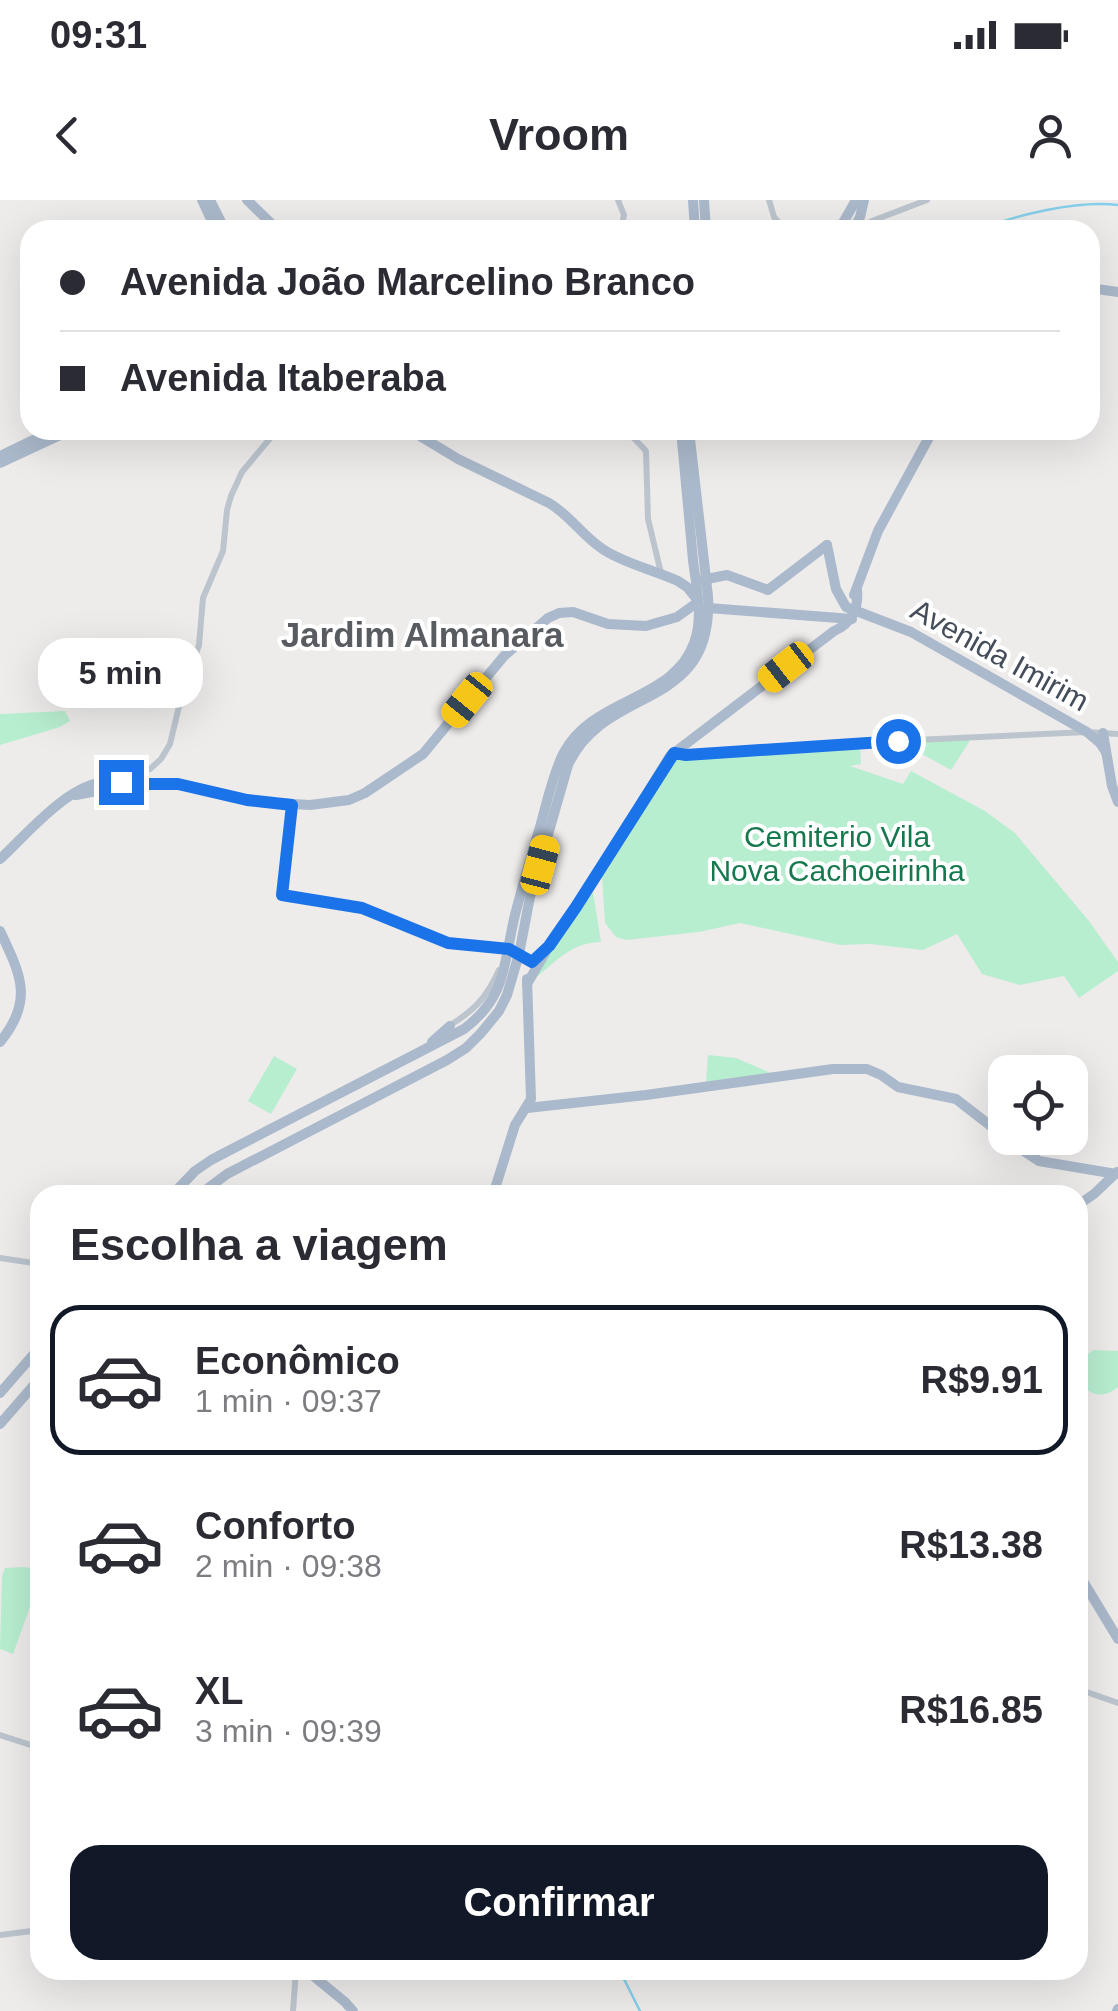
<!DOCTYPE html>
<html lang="pt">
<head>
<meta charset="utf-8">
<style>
  body { margin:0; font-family:Arial,sans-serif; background:#f7f7f7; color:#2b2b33; height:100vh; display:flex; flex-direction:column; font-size:38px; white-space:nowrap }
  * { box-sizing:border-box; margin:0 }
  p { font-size:32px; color:#7c7c81 }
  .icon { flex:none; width:55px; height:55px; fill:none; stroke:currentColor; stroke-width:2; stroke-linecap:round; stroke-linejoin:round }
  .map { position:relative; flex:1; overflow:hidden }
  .panel { position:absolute; left:30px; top:985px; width:1058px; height:795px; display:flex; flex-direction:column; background:#fff; border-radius:30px; box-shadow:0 10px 40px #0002 }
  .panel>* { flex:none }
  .top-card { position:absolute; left:20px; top:20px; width:1080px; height:220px; border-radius:30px; box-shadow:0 10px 40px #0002; display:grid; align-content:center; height:220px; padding:0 40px; background:#fff }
  .tools { position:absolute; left:988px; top:855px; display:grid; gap:20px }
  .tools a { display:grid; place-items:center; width:100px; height:100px; border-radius:20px; background:#fff; box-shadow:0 10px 40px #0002; font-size:50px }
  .end { position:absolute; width:45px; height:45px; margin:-22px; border:12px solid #1a73e8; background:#fff; box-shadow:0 0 0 5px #fff }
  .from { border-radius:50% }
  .bubble { position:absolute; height:70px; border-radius:30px; background:#fff; box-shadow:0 10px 40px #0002; font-size:32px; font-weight:600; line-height:70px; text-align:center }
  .car { position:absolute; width:30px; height:60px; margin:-30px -15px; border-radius:12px; box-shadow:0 0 8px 2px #0007; background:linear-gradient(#f5c518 24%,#345 0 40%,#f5c518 0 76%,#345 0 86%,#f5c518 0) }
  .top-card b { display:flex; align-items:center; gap:35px; height:95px; font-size:38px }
  .top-card b+b { border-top:2px solid #e1e1e2 }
  .top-card i { width:25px; height:25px; background:#2b2b33 }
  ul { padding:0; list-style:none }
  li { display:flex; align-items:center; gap:30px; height:150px; margin:0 20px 15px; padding:0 20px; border:5px solid transparent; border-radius:30px }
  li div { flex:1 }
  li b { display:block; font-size:38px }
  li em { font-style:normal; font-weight:600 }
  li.on { border-color:#111827 }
  li>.icon { width:90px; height:90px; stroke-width:1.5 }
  h2 { padding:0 40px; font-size:45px; line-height:120px }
  .primary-button { display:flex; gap:20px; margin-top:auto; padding:20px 40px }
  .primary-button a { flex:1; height:115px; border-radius:30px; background:#111827; color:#fff; font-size:40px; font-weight:600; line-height:115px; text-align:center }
  .status { display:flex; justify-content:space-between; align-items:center; height:70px; padding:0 50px; background:#fff; direction:ltr }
  .status svg { height:28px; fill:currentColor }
  header { display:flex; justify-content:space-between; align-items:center; height:130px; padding:0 40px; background:#fff; font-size:45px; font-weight:600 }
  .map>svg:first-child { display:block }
  .green { fill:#b8eed0 }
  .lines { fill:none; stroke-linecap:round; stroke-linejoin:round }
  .stream { stroke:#85cfeb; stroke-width:2.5 }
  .minor { stroke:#bcc5ce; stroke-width:6 }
  .major { stroke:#aab9cb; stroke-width:10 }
  .route { stroke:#1a73e8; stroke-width:12 }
  .labels { text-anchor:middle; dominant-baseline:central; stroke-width:8; stroke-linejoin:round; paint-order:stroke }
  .street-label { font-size:30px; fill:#444d59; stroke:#fff }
  .park-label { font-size:30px; fill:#16794e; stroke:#fff }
  .quarter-label { font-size:35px; font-weight:bold; fill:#585b60; stroke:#fff }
</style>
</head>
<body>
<div class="status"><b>09:31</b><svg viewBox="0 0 49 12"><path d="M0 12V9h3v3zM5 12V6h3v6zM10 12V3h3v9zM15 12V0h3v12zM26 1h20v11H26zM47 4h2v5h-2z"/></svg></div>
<header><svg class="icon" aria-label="back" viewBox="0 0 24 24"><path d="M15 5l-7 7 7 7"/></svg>Vroom<svg class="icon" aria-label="person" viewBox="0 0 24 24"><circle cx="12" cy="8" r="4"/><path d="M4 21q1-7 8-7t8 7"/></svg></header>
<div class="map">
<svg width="1118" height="1811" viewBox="0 0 1118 1811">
  <rect width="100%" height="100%" fill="#eeebeb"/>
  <g class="green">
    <polygon points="65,511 70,521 60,527 0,545 0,514"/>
    <polygon points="971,539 951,570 920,553 915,563 880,550 878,544"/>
    <polygon points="860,546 861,564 850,566 903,584 911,571 985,611 1015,633 1089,721 1118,762 1118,771 1079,798 1064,776 1020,785 982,774 957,734 923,750 870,744 840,745 740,723 699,732 626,740 616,737 605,723 602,677 674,558"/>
    <path d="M593,692L601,742C574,742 558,759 538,776L535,775Z"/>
    <polygon points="708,855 736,858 771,873 706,882"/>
    <polygon points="274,856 297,869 271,914 248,901"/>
    <path d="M1093,1150L1118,1151V1187C1103,1199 1092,1196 1079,1183V1162Z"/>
    <polygon points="23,1367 40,1369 40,1379 13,1454 0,1449 2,1376 5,1368"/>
  </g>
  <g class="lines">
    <g class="stream">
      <path d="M977,30C1017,15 1076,0 1118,5"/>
      <polyline points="616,1770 625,1781 640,1811"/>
    </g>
    <g class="minor">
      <polyline points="618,0 624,15 621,29 623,30"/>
      <polyline points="769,0 774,17 785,30"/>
      <polyline points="857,30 872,21 927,0"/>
      <polyline points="626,230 646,251 648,319 661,373"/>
      <polyline points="675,553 686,555 915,540 1087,532 1118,534"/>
      <polyline points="114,578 150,569 161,559 170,544 181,498 199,445 203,398 223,351 227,310 231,296 242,272 277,230"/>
      <polyline points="291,605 282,695 367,709 448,743 508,749"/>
      <path d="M449,826C475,810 487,797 499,770"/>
      <polyline points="0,1058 40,1064"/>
      <polyline points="1078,1489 1118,1503"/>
      <polyline points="0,1535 40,1548"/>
      <polyline points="0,1735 40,1730"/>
      <polyline points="293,1811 296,1770"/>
    </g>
    <g class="major">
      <polyline points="202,0 216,30"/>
      <polyline points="210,0 225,30"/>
      <polyline points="247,0 278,30"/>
      <polyline points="693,0 695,30"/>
      <polyline points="704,0 706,30"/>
      <polyline points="839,30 856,0"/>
      <polyline points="853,30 860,17 864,0"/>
      <polyline points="1090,88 1118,92"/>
      <path d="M410,230L458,259L549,303C570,315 583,337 604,350C626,364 654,370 678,381L687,387L696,398"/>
      <polyline points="0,256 54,230"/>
      <polyline points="0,263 71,230"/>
      <polyline points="827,345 836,389 846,407 911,432 1087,532 1100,543 1106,552"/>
      <polyline points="702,380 727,375 768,390 827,345"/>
      <polyline points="854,395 878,331 933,230"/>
      <polyline points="708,408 852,419"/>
      <polyline points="1103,533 1112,586 1118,602"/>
      <polyline points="76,595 128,585 165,584 190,586 259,602 310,605 349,600 365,593 423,554 504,456 548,418 559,413 573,412 608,424 646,426 677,417 698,402"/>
      <path d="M0,659C31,631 76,572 123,582"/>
      <path d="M0,731C21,775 34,801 0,842"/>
      <path d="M527,784L549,746L599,672L670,556L834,431C851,424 859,408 857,390"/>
      <polyline points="432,842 450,826"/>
      <polyline points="527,908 646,895 833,869 867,869 881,875 898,887 956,899 1005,937"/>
      <polyline points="1002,937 1039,961 1116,974"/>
      <path d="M172,995L195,971L211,960L464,829C508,796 503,763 515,715C522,687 530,661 538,634C546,607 551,579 563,554C592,497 674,501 694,443C704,416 696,387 693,360C689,316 685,273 681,230"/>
      <path d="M199,995L227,974L447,860L466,848L481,833L499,811L507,795L519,754L530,697L568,565C606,483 714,513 708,396L689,230"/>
      <polyline points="493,995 515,925 531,899 527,779"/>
      <polyline points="1078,1005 1094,994 1117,972"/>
      <polyline points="0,1193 40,1147"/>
      <polyline points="0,1224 40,1178"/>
      <polyline points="1078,1363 1083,1381 1118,1439"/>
      <polyline points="306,1770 345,1802 353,1811"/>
      <polyline points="1117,1811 1118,1809"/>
    </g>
  </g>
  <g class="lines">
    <polyline class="route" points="121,582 128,584 178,584 247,600 292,605 282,695 362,708 448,743 509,749 532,762 549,746 576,707 674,553 686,555 898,541"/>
  </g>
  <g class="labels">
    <g class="street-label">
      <text transform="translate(1000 455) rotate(29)">Avenida Imirim</text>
    </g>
    <g class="park-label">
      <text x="837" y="636">Cemiterio Vila<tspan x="837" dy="34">Nova Cachoeirinha</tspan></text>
    </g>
    <g class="quarter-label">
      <text x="422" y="434">Jardim Almanara</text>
    </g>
  </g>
</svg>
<div class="tools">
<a><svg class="icon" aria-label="locate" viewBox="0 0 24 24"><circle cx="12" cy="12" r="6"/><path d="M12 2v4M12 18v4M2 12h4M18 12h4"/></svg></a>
</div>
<i class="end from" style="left:898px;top:541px"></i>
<i class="end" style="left:121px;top:582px"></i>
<div class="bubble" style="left:38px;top:438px;width:165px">5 min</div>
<i class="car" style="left:786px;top:467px;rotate:232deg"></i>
<i class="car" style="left:467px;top:500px;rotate:219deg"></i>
<i class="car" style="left:540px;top:665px;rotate:15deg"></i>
<div class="top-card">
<b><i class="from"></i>Avenida João Marcelino Branco</b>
<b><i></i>Avenida Itaberaba</b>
</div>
<section class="panel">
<h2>Escolha a viagem</h2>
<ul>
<li class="on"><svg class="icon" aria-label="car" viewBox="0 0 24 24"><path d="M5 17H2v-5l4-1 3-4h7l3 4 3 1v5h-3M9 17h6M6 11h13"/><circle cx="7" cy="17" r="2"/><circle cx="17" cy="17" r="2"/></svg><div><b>Econômico</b><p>1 min · 09:37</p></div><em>R$9.91</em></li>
<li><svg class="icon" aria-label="car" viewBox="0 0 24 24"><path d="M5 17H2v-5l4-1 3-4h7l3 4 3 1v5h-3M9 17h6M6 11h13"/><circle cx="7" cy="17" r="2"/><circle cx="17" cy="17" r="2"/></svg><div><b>Conforto</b><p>2 min · 09:38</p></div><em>R$13.38</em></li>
<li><svg class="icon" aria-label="car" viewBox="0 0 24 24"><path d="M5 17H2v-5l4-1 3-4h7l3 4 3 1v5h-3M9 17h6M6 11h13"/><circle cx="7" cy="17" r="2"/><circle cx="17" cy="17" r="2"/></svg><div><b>XL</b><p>3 min · 09:39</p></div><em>R$16.85</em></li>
</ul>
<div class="primary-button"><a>Confirmar</a></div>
</section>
</div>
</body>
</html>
